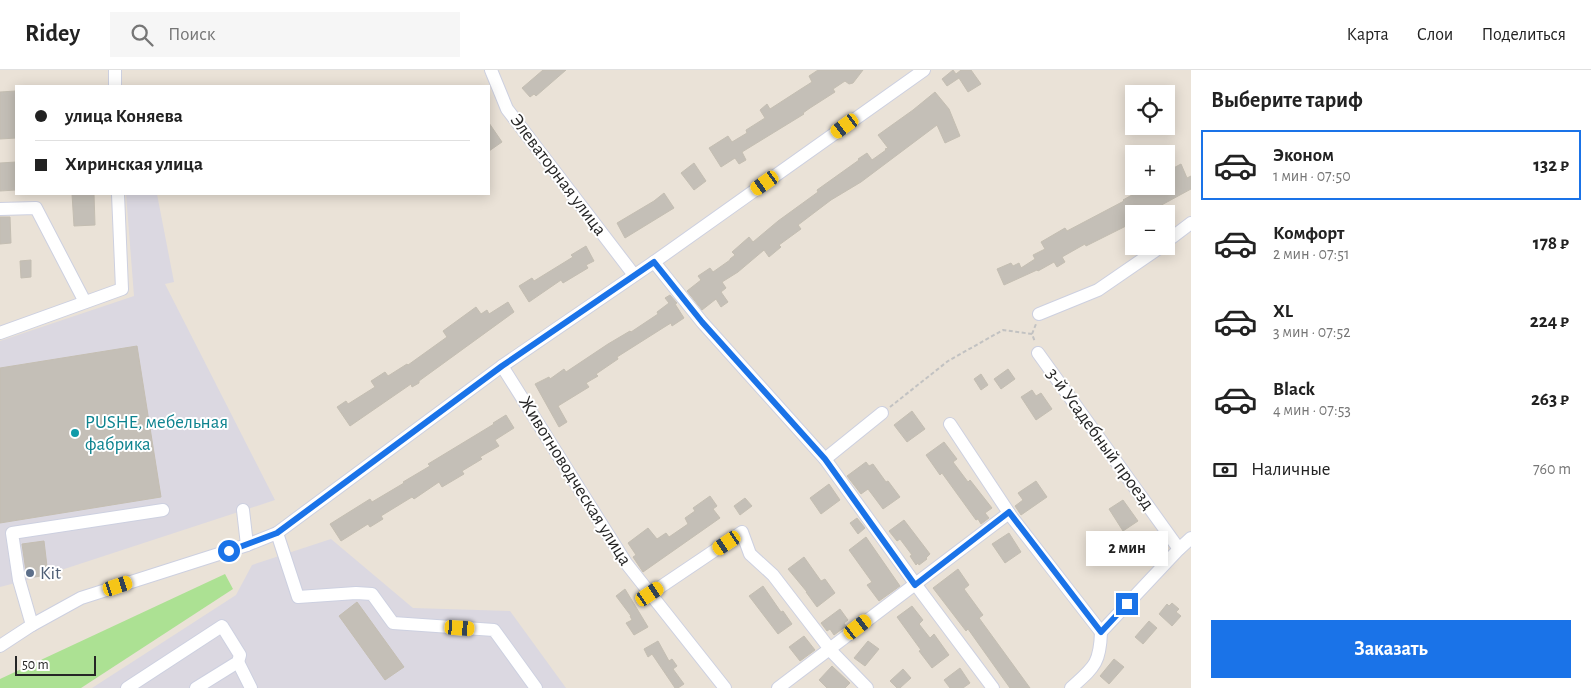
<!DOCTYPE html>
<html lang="ru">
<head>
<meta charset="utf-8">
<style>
  body { margin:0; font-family:"Alegreya Sans",sans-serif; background:#f6f6f6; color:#222; height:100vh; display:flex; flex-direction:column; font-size:19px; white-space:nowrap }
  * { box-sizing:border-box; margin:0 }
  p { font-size:16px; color:#767676 }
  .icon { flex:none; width:28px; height:28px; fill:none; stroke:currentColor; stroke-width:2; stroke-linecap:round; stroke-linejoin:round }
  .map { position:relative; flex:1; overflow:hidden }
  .sheet { display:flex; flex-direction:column; background:#fff; width:400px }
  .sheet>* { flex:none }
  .top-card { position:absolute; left:15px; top:15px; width:475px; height:110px; border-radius:0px; box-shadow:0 2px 12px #0003; display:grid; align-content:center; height:110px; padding:0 20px; background:#fff }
  .buttons { position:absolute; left:1125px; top:15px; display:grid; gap:10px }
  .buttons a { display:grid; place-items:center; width:50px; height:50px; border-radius:0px; background:#fff; box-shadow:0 2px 12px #0003; font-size:25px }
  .scale { position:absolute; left:15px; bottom:12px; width:81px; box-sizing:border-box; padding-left:5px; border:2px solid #262626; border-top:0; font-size:14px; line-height:18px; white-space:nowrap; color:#262626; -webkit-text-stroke:4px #fff; paint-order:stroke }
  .end { position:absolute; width:22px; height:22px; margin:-11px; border:6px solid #1a73e8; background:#fff; box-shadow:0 0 0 2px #fff }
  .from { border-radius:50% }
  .bubble { position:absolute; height:35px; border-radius:0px; background:#fff; box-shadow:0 2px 12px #0003; font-size:16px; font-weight:600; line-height:35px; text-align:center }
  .car { position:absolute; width:15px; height:30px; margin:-15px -8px; border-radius:6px; box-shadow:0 0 4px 1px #0007; background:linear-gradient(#f5c518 24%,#345 0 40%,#f5c518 0 76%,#345 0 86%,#f5c518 0) }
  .top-card b { display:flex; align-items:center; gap:18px; height:48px; font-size:19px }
  .top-card b+b { border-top:1px solid #e0e0e0 }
  .top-card i { width:12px; height:12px; background:#222 }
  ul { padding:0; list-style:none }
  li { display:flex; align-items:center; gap:15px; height:70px; margin:0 10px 8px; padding:0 10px; border:2px solid transparent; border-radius:0px }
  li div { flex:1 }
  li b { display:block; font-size:19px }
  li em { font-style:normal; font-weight:600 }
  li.selected { border-color:#1a73e8 }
  li>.icon { width:45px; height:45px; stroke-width:1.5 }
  h2 { padding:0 20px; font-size:22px; line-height:60px }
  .pay { display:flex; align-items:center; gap:12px; height:55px; padding:0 20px; font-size:19px }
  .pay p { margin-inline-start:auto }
  .primary-button { display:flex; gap:10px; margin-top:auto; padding:10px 20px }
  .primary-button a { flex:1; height:58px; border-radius:0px; background:#1a73e8; color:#fff; font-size:20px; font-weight:600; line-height:58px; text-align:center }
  header { display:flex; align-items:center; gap:30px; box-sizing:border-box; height:70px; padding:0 25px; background:#fff; border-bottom:1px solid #e0e0e0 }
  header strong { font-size:24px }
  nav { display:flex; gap:28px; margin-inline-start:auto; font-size:18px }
  .search { width:350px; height:45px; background:#f6f6f6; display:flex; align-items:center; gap:12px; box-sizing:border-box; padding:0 18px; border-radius:0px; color:#767676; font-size:19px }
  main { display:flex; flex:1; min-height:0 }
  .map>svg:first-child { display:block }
  .industrial { fill:#dbd8e1 }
  .green { fill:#ace193 }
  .building { fill:#c4bfb7; stroke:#c4beb2 }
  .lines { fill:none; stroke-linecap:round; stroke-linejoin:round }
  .minor-casing { stroke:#cdd0e0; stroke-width:14 }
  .path { stroke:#c2c2c2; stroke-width:2; stroke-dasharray:4 2.5; stroke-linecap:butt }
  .minor { stroke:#fff; stroke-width:12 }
  .route { stroke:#1a73e8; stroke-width:6 }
  .culture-dot { fill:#0f9aa8; stroke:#fff; stroke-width:2 }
  .service-dot { fill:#5c6f8a; stroke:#fff; stroke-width:2 }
  .labels { text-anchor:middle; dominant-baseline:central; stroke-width:4; stroke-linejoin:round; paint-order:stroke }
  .street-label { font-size:19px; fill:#262626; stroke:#fff }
  .culture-label { font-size:19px; fill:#0d838f; stroke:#fff; text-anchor:start }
  .service-label { font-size:19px; fill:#4e5e75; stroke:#fff; text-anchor:start }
</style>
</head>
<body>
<header>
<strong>Ridey</strong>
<div class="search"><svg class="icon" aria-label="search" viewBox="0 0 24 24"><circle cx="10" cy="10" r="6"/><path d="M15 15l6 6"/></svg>Поиск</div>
<nav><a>Карта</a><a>Слои</a><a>Поделиться</a></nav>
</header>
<main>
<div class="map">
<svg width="1191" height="618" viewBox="0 0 1191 618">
  <rect width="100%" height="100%" fill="#eae2d7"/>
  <g class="industrial">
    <polygon points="126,124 157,124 174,212 165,214 275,430 46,505 0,517 0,271 134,226"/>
    <polygon points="331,469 413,538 510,541 566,618 92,618 236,525 252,495"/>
  </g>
  <polygon class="green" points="225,504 233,519 81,618 0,618 0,609"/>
  <g class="building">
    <polygon points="543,0 566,0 536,26 534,24 530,27 522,18"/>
    <polygon points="818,0 863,0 853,13 849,14 845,11 833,19 835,22 810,38 803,43 804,44 742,82 746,90 739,94 735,88 721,97 709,78 728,66 732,72 747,63 746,60 765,48 760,40 767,34 770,39 801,19 812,12 809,6"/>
    <polygon points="953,0 956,4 961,0 971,0 981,14 968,22 959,8 947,16 942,9"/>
    <polygon points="16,21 16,68 0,69 0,22"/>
    <polygon points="935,22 949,39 960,66 945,73 937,55 861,112 831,130 798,155 801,159 779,175 781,177 769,187 764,180 738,202 722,212 726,218 721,222 728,232 721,237 716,229 702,240 687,221 701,210 698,206 710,198 713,202 730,190 730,189 735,185 732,182 749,167 753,172 778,151 818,122 817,120 859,90 858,89 867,83 872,90 886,80 885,79 888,78 878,65 913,40"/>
    <polygon points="489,53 502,72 489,81"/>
    <polygon points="16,92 16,120 0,121 0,93"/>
    <polygon points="694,93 706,111 694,120 681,103"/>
    <polygon points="1181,94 1187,108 1191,106 1191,119 1145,144 1134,144 1134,152 1086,176 1085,174 1062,187 1065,192 1057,197 1054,192 1038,201 1037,200 1004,215 997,199 1011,193 1013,196 1019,193 1021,198 1035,189 1033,185 1045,179 1041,172 1065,158 1067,161 1124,131 1123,130 1141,120 1139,116 1166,116 1166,102"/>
    <polygon points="664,123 674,138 625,168 617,153 654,131"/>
    <polygon points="72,124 94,124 95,155 74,156"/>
    <polygon points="0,147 10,147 11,173 0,174"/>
    <polygon points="586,176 594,191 586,195 588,198 563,213 561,210 529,232 519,216 532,208 534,211 573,187 571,185"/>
    <polygon points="31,190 31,207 21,208 20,191"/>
    <polygon points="670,225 677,233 675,234 684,248 672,256 671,253 666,256 617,287 618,289 596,304 598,306 586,313 589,317 558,336 567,352 559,357 535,314 549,307 550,309 564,299 566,302 608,274 630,261 631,262 658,244 657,242 669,233 665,228"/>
    <polygon points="508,232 514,242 419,311 419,313 412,317 411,314 350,356 337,337 346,331 348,334 375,317 371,311 385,302 388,306 407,294 408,295 447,267 443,261 476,237 481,244 487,240 489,244"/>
    <polygon points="137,276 161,427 0,453 0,298"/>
    <polygon points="1008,299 1015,309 1001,319 994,309"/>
    <polygon points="981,304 988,315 981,320 974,309"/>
    <polygon points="1032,320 1036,326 1041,323 1052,339 1036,350 1021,327"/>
    <polygon points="912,341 925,359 907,372 894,355"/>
    <polygon points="506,345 514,358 495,370 499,376 480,387 482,389 462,401 464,404 442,417 439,412 414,429 412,427 381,446 383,449 370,457 368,454 341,471 330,454 370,429 372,432 404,413 403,412 430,396 428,394 494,354 493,353"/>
    <polygon points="944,372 957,389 953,392 968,412 970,410 992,438 985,443 989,448 981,454 978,449 976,450 942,403 940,405 926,385"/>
    <polygon points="866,392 869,396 873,394 886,412 888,411 900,427 883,439 868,419 861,424 847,406"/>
    <polygon points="1036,411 1047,427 1021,445 1015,436 1023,430 1018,423"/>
    <polygon points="829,414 840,430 821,444 810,428"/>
    <polygon points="710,426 717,436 713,439 720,448 643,502 633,487 636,485 628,473 648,458 657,469 666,463 669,467 688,454 685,448 695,441 693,438"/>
    <polygon points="745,428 752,436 740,445 734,436"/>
    <polygon points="1123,430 1138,451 1123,461 1109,439"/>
    <polygon points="857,448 865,458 858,464 850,453"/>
    <polygon points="904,450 930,484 926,488 927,489 919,495 918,493 916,495 910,486 912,485 900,469 897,471 889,461"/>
    <polygon points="1009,463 1021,482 1005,493 992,474"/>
    <polygon points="866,467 900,516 879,531 867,515 872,512 849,480"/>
    <polygon points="44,471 48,505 27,508 22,474"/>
    <polygon points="804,487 821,511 825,509 835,523 817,537 806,522 807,522 788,499"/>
    <polygon points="958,499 969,515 964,519 983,545 979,548 1030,618 1010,618 968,559 966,561 933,518"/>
    <polygon points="763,516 781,542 783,541 792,554 778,564 749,526"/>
    <polygon points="625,519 648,557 634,565 626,553 632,550 630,546 631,546 616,526"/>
    <polygon points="357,532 404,597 385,610 339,546"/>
    <polygon points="1172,533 1179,539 1176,542 1181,546 1172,556 1159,544 1167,534 1169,536"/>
    <polygon points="912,536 923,550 919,554 930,568 934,564 949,585 932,598 919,581 921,580 897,547"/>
    <polygon points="840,539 848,550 844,553 846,556 834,565 830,559 827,561 821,553"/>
    <polygon points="1149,551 1157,558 1143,574 1135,567"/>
    <polygon points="804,566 815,580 800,591 789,577"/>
    <polygon points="658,571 669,591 672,589 677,596 673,599 684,614 678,618 675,618 652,584 648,587 644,579"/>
    <polygon points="868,571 879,579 865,596 854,588"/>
    <polygon points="1114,589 1124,597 1109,614 1100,606"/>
    <polygon points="832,596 850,613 845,618 827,618 819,610"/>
    <polygon points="960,598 970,613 963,618 950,618 944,610"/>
    <polygon points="903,599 911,608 900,618 897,618 890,611"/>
  </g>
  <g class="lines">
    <g class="minor-casing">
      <g id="minor">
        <polyline points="115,0 115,16"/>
        <polyline points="491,0 507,39 634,205"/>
        <polyline points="0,139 36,138 85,232"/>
        <polyline points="1166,172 1191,153"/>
        <polyline points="654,192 702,252 825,389 919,519 993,618"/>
        <polyline points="1039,244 1098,220 1162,176"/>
        <polyline points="0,263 122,219 118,124"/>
        <polyline points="1038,283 1179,479"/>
        <polyline points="502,296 626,493 725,618"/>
        <polyline points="950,354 1011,446 1101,562"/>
        <polyline points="825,389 882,343"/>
        <polyline points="243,440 247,475"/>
        <polyline points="277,463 298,527 356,523 372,524 393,553 494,560 536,618"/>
        <polyline points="650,524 742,462 750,484 773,505 833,583 867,618"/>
        <polyline points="32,555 19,510 12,463 163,440"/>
        <polyline points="0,576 32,555 81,528 247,475 277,463 502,296 654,192 924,0"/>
        <polyline points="238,592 251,618"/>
        <polyline points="127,618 222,556 240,585 238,592 196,618"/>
        <polyline points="778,618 1009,443"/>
        <path d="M1071,618C1094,597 1100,594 1101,562L1179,479L1191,468"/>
      </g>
    </g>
    <g class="path">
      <polyline points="1032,264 1036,254"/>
      <polyline points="890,337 948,291 1003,260 1032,264 1035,272"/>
    </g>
    <use href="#minor" class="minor"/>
  </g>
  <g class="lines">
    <polyline class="route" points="229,481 277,463 502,296 654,192 702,252 825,389 915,515 1009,442 1101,562 1127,534"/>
  </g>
  <circle class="culture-dot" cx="75" cy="363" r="5"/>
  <circle class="service-dot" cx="30" cy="503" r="5"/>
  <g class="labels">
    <g class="street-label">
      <text transform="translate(558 105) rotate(53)">Элеваторная улица</text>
      <text transform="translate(1100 369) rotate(54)">3-й Усадебный проезд</text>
      <text transform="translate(575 411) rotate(58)">Животноводческая улица</text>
    </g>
    <g class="culture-label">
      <text x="85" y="352">PUSHE, мебельная<tspan x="85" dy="22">фабрика</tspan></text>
    </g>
    <g class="service-label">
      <text x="40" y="503">Kit</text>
    </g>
  </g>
</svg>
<div class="buttons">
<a><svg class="icon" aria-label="locate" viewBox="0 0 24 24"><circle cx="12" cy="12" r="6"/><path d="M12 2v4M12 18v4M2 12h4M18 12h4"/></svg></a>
<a>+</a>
<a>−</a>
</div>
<div class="scale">50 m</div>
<i class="end from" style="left:229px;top:481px"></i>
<i class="end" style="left:1127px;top:534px"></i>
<div class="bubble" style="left:1086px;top:461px;width:82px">2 мин</div>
<i class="car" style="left:845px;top:56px;rotate:234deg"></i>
<i class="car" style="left:765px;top:113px;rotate:235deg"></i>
<i class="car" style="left:727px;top:473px;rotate:236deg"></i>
<i class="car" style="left:118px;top:516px;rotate:72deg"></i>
<i class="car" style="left:650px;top:524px;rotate:56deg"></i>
<i class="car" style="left:858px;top:557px;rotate:53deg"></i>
<i class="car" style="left:460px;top:558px;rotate:94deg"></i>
<div class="top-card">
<b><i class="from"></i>улица Коняева</b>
<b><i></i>Хиринская улица</b>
</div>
</div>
<section class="sheet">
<h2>Выберите тариф</h2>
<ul>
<li class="selected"><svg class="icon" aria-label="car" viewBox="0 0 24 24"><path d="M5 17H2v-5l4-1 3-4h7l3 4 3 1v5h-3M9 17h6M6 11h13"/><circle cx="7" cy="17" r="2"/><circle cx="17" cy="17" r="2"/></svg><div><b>Эконом</b><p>1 мин · 07:50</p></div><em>132 ₽</em></li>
<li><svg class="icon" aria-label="car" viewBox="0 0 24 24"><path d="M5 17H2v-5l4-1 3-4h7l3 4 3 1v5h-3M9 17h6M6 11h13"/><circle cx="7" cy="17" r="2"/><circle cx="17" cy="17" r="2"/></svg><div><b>Комфорт</b><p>2 мин · 07:51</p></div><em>178 ₽</em></li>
<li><svg class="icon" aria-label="car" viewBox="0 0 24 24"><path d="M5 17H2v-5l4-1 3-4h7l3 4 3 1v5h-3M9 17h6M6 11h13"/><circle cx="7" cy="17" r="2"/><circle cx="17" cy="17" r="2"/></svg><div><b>XL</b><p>3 мин · 07:52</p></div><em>224 ₽</em></li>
<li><svg class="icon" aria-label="car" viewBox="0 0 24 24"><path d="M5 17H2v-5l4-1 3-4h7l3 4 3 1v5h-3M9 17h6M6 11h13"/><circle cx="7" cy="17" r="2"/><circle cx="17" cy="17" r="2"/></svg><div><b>Black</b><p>4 мин · 07:53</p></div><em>263 ₽</em></li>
</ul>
<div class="pay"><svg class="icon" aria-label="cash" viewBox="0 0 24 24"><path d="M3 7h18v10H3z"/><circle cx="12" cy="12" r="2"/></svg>Наличные<p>760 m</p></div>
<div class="primary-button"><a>Заказать</a></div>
</section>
</main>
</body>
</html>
